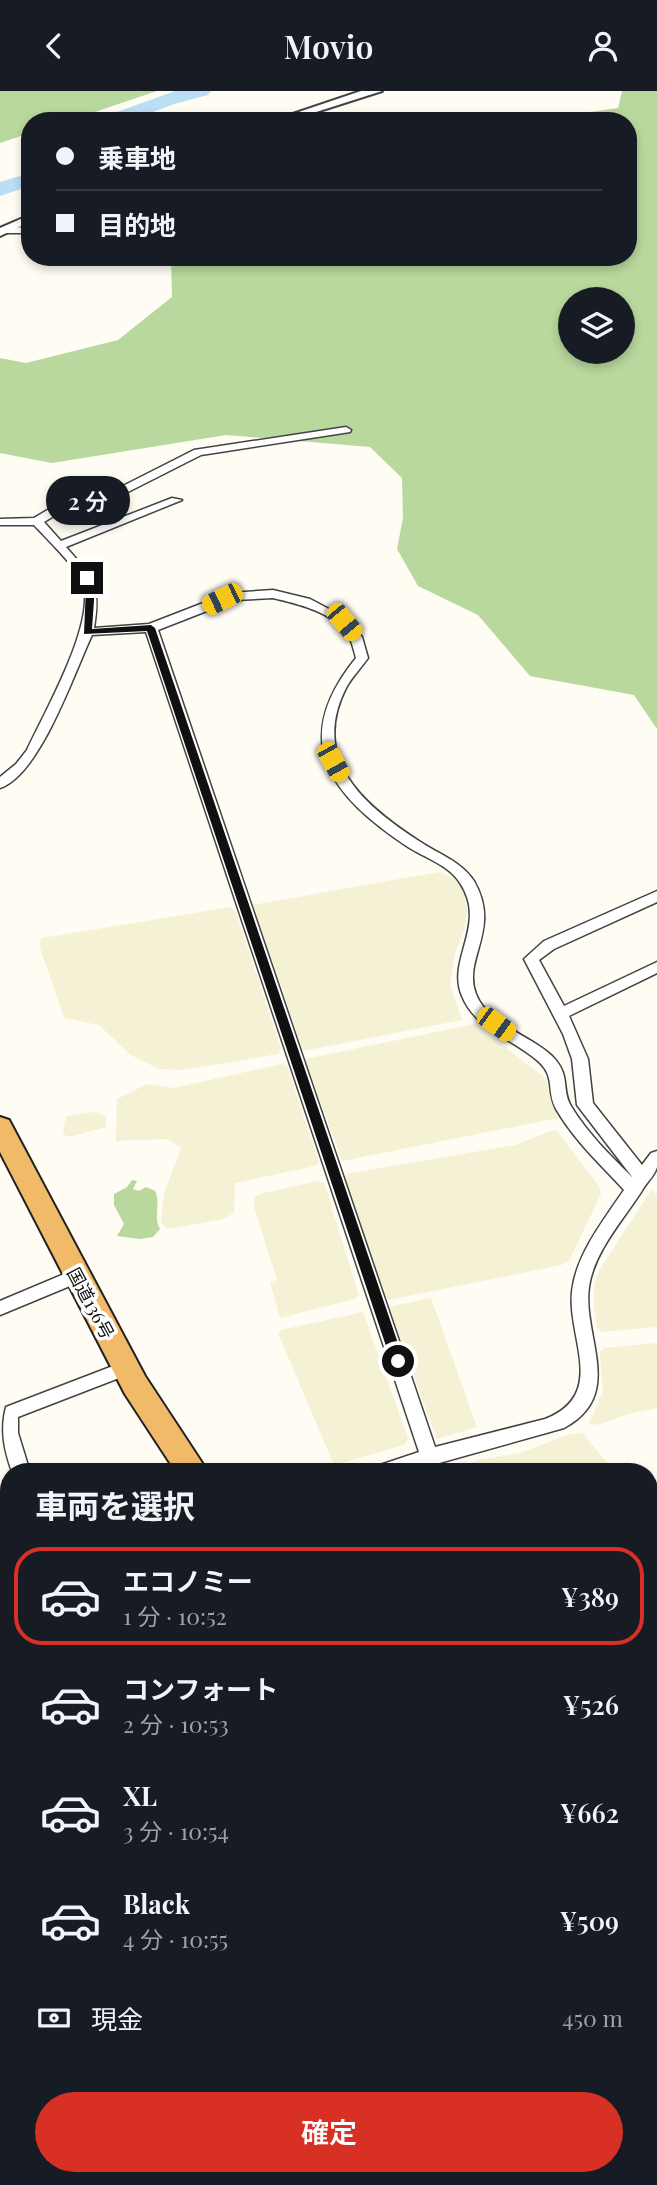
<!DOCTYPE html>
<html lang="ja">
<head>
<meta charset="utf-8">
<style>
  body { margin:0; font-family:"Playfair Display","Noto Sans JP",serif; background:#20242c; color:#f1f3f6; height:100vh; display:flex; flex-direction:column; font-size:26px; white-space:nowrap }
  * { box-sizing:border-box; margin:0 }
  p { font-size:23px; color:#9ea1a6 }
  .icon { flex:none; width:38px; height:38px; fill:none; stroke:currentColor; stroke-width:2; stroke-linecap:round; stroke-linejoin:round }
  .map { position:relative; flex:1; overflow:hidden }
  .side { position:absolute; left:0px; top:1372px; width:658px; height:723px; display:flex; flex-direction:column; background:#171b24; border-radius:28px 28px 0 0; box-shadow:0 4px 10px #0003 }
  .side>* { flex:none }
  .guide { position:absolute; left:21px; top:21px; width:616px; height:154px; border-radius:28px; box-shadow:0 4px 10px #0003; display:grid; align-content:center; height:154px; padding:0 35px; background:#171b24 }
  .controls { position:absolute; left:558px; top:196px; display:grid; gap:14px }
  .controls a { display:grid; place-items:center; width:77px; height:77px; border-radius:50%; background:#171b24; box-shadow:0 4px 10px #0003; font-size:35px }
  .end { position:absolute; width:32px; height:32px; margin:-16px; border:9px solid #101010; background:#fff; box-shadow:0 0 0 4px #fff }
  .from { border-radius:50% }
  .bubble { position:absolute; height:49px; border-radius:24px; background:#171b24; box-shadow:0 4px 10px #0003; font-size:23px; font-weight:600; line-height:49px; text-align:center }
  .car { position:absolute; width:21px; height:42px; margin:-21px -10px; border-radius:9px; box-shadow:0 0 5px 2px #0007; background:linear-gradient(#f5c518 24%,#345 0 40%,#f5c518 0 76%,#345 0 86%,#f5c518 0) }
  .guide b { display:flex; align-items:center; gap:24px; height:66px; font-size:26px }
  .guide b+b { border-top:2px solid #363941 }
  .guide i { width:18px; height:18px; background:#f1f3f6 }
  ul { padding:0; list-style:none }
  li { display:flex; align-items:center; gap:21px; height:98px; margin:0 14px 10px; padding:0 21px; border:4px solid transparent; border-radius:28px }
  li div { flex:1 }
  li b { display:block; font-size:26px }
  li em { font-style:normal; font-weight:600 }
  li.current { border-color:#d93025 }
  li>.icon { width:63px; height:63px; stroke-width:1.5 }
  h2 { padding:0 35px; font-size:32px; line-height:84px }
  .pay { display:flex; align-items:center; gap:18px; height:77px; padding:0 35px; font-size:26px }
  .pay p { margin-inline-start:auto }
  .primary-button { display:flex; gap:14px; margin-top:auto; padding:14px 35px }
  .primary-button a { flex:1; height:80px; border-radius:42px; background:#d93025; color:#fff; font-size:28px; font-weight:600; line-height:80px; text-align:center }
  header { display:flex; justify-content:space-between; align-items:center; height:91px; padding:0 35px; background:#171b24; font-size:32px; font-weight:600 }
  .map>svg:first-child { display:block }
  .farmland { fill:#f4f1d4 }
  .forest { fill:#b8d89d; fill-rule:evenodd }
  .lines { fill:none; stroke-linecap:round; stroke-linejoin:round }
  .stream { stroke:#4493c8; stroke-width:8 }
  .river { fill:#badef4; fill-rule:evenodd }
  .minor-casing { stroke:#434343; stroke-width:3 }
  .tertiary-casing { stroke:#434343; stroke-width:4 }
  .trunk-casing { stroke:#212121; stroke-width:4 }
  .minor { fill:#fff; fill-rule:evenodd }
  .tertiary { fill:#fff; fill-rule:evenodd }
  .trunk { fill:#f0ba68; fill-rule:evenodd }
  .route { fill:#101010 }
  .labels { text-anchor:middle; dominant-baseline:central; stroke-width:7; stroke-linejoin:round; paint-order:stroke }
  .street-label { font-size:18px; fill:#101010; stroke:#fff }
</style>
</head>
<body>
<header><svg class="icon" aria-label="back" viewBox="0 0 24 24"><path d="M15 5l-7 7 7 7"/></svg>Movio<svg class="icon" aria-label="person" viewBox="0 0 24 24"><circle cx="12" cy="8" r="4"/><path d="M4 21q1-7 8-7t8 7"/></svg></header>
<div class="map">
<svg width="657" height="2094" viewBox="0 0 657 2094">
  <rect width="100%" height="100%" fill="#fefcf3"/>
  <g class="farmland">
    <polygon points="439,781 457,788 464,798 467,820 464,840 455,862 450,893 462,929 303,960 253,814"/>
    <polygon points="231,816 236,821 281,958 278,963 182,979 159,978 131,964 99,934 64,927 39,854 42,847"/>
    <polygon points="475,933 545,987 558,1027 342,1070 305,968"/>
    <polygon points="282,973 287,974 319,1071 315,1075 235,1092 234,1122 223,1128 168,1138 161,1132 164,1103 181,1057 167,1048 116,1050 117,1008 147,993 174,997"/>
    <polygon points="95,1021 106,1025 106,1036 73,1045 66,1045 63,1041 66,1025"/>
    <polygon points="553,1039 557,1040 599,1095 601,1103 569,1170 561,1174 389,1209 386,1206 343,1088 347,1083 515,1054"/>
    <polygon points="318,1090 324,1092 359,1204 355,1208 280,1227 270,1191 277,1189 254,1116 254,1108 259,1103"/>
    <polygon points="651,1099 657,1103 657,1236 601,1241 597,1236 594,1218 594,1195 599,1180"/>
    <polygon points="431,1207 477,1336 437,1348 388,1216"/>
    <polygon points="363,1221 408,1347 404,1354 334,1374 278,1242 281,1239"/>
    <polygon points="657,1252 657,1317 628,1323 598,1334 589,1332 603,1301 600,1261 604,1257"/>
    <polygon points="582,1342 615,1381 455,1381 455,1378 478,1369 520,1362 570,1343"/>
    <polygon points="649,1420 657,1429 657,1586 649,1586"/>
    <polygon points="657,1822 657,1917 649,1919 649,1824"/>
    <polygon points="129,2086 193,2086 194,2094 114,2094"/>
  </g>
  <g class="forest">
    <polygon points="0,0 157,0 68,30 30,30 30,42 0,52"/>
    <path d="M622,0H657V638L634,604L530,585L478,524L418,495L397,458L403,427L402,387L370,356L226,344L52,372L0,362V267L26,272L118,249L172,206L171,166H628V30H472L563,25L618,17ZM570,208H623V261H570Z"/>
    <path d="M132,1089L137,1090L133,1098L139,1100L146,1096L155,1100C161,1113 153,1125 160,1138L153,1146L140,1148L117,1145L124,1133L114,1114V1103L127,1096Z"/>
  </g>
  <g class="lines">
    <g class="stream">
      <polyline points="649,1611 657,1612"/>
      <polyline points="211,2086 211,2094"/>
    </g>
    <g class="river">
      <polygon points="175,0 211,0 208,4 174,13 129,30 100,30 103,26"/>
      <polygon points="30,82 30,95 0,105 0,91"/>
    </g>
    <g class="minor-casing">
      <g id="minor">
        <polygon points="30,136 30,142 0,142 2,137"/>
        <path d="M346,336L351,339L350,341L201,364L120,405L69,416L44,431L61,450L172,407L182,409L66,456C94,488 101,493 94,537L149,533L229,502L273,499L310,508L348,528L362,546L368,567C361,577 352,586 346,597C310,668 363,714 419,750C438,763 461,770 474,790C502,839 462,867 476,903C488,934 531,944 553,966C571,985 561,998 571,1015C587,1042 611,1065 633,1087L577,1014L572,968L563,943L524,868L544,850L657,800V811L554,858L539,869L564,915L657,871V882L569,925L588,968L593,1012L642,1074L651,1062L657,1060C657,1065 657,1071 657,1076C655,1084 647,1091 643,1098C625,1127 594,1160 589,1196C582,1245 626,1304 564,1337L407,1381H374L377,1375L419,1361L146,541L92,544C74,582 40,684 0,697V686L16,673L27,659C45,620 96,532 83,492C78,478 45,446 34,434H0V428L34,427L61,411L113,400L194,359ZM273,507C298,513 334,521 349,545C352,551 354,560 356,567C288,651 330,704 408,756C425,767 449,774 460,792C488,834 446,868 462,905C475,938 513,948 538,970C556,986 546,999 556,1018C573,1048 601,1074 624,1099C605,1127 579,1160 573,1194C563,1242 611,1302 545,1328L435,1356L158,539L235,509Z"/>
        <polygon points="76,1178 82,1180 84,1185 82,1190 0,1224 0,1210"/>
        <path d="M126,1270L132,1272L135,1277L132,1282L18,1326V1342L30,1381H12C4,1358 0,1339 6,1316Z"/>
        <polygon points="657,1724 657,1744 649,1745 649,1725"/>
        <rect x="0" y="1837" width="9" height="22"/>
      </g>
    </g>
    <g class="tertiary-casing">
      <g id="tertiary">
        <polygon points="361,0 382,0 288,30 272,30"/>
        <polygon points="30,124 30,131 0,145 0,137"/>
      </g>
    </g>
    <g class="trunk-casing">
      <g id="trunk">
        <polygon points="0,1026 9,1029 145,1285 208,1381 176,1381 125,1303 0,1061"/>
        <polygon points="558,2086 597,2086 600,2094 561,2094"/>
      </g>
    </g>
    <use href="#minor" class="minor"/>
    <use href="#tertiary" class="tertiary"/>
    <use href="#trunk" class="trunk"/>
  </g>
  <polygon class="route" points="84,485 90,485 95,495 92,538 151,534 155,537 404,1270 402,1274 398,1275 391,1270 147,540 84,543 86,495"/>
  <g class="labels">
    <g class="street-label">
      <text transform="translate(91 1212) rotate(62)">国道136号</text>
    </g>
  </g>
</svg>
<div class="controls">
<a><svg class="icon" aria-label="layers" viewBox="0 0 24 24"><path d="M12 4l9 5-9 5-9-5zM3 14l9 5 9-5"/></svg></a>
</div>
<i class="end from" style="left:398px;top:1270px"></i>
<i class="end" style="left:87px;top:487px"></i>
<div class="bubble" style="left:46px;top:385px;width:84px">2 分</div>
<i class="car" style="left:222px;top:508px;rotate:244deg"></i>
<i class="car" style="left:344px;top:531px;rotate:140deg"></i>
<i class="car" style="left:333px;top:671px;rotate:151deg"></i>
<i class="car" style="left:496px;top:933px;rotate:126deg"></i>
<div class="guide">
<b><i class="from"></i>乗車地</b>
<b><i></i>目的地</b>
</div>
<section class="side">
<h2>車両を選択</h2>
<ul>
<li class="current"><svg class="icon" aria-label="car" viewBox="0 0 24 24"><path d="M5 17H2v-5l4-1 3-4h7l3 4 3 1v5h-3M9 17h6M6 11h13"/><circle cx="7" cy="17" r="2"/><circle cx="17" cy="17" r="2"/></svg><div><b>エコノミー</b><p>1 分 · 10:52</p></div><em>¥389</em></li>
<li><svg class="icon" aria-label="car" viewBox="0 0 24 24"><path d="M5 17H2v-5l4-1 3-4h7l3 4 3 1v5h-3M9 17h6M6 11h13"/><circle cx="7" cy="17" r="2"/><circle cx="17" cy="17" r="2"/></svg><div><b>コンフォート</b><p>2 分 · 10:53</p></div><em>¥526</em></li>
<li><svg class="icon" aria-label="car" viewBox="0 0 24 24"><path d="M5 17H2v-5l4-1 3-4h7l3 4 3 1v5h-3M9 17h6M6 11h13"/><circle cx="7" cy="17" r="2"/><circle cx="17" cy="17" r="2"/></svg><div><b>XL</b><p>3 分 · 10:54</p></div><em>¥662</em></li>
<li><svg class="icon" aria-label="car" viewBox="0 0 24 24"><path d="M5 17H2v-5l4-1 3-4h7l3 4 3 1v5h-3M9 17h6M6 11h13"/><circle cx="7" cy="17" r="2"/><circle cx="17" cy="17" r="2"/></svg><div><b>Black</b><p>4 分 · 10:55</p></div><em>¥509</em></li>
</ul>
<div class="pay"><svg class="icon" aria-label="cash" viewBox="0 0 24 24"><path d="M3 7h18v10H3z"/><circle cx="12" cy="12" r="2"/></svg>現金<p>450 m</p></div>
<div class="primary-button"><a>確定</a></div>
</section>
</div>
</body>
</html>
